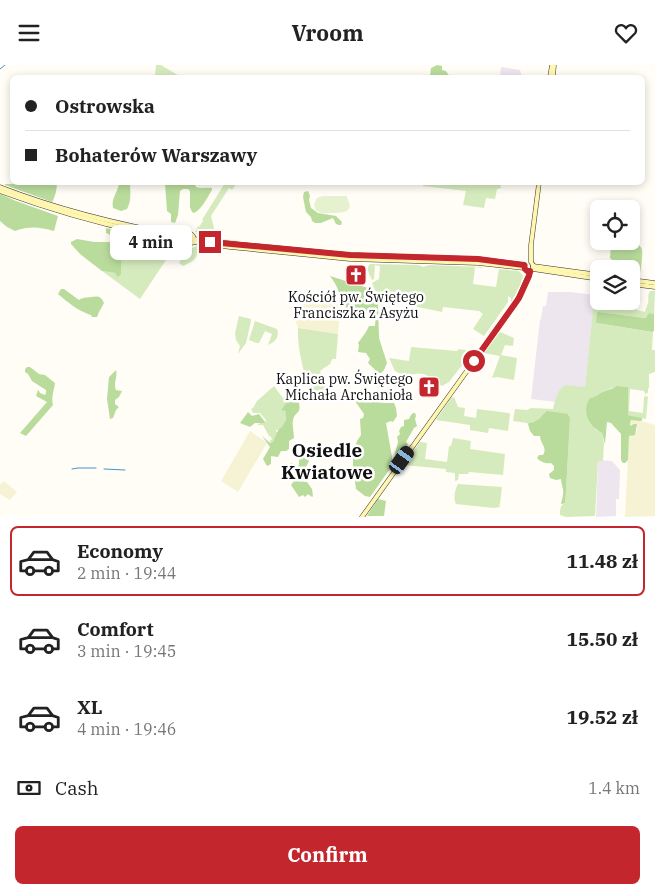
<!DOCTYPE html>
<html lang="en">
<head>
<meta charset="utf-8">
<style>
  body { margin:0; font-family:"IBM Plex Serif",serif; background:#f2f2f2; color:#222; height:100vh; display:flex; flex-direction:column; font-size:19px; white-space:nowrap }
  * { box-sizing:border-box; margin:0 }
  p { font-size:16px; color:#767676 }
  .icon { flex:none; width:28px; height:28px; fill:none; stroke:currentColor; stroke-width:2; stroke-linecap:round; stroke-linejoin:round }
  .map { position:relative; height:452px; overflow:hidden }
  .sheet { display:flex; flex-direction:column; background:#fff; flex:1 }
  .sheet>* { flex:none }
  .hud { position:absolute; left:10px; top:10px; width:635px; height:110px; border-radius:8px; box-shadow:0 2px 8px #0003; display:grid; align-content:center; height:110px; padding:0 15px; background:#fff }
  .fabs { position:absolute; left:590px; top:135px; display:grid; gap:10px }
  .fabs a { display:grid; place-items:center; width:50px; height:50px; border-radius:8px; background:#fff; box-shadow:0 2px 8px #0003; font-size:25px }
  .end { position:absolute; width:22px; height:22px; margin:-11px; border:6px solid #c4262e; background:#fff; box-shadow:0 0 0 2px #fff }
  .from { border-radius:50% }
  .bubble { position:absolute; height:35px; border-radius:8px; background:#fff; box-shadow:0 2px 8px #0003; font-size:16px; font-weight:800; line-height:35px; text-align:center }
  .car { position:absolute; width:15px; height:30px; margin:-15px -8px; border-radius:6px; box-shadow:0 0 4px 1px #0007; background:linear-gradient(#222 24%,#8ab4d8 0 40%,#222 0 76%,#8ab4d8 0 86%,#222 0) }
  .hud b { display:flex; align-items:center; gap:18px; height:48px; font-size:19px }
  .hud b+b { border-top:1px solid #e0e0e0 }
  .hud i { width:12px; height:12px; background:#222 }
  ul { padding:9px 0 0; list-style:none }
  li { display:flex; align-items:center; gap:15px; height:70px; margin:0 10px 8px; padding:0 5px; border:2px solid transparent; border-radius:8px }
  li div { flex:1 }
  li b { display:block; font-size:19px }
  li em { font-style:normal; font-weight:800 }
  li.on { border-color:#c4262e }
  li>.icon { width:45px; height:45px; stroke-width:1.5 }
  .pay { display:flex; align-items:center; gap:12px; height:55px; padding:0 15px; font-size:19px }
  .pay p { margin-inline-start:auto }
  .action { display:flex; gap:10px; margin-top:auto; padding:10px 15px }
  .action a { flex:1; height:58px; border-radius:8px; background:#c4262e; color:#fff; font-size:20px; font-weight:800; line-height:58px; text-align:center }
  header { display:flex; justify-content:space-between; align-items:center; height:65px; padding:0 15px; background:#fff; font-size:22px; font-weight:800 }
  .map>svg:first-child { display:block }
  .industrial { fill:#eee6ef }
  .farmland { fill:#f6f3d4 }
  .green { fill:#d5ebbd; fill-rule:evenodd }
  .forest { fill:#b9dc9c }
  .pitch { fill:#e6f2cf }
  .lines { fill:none; stroke-linecap:round; stroke-linejoin:round }
  .stream { stroke:#3f96cf; stroke-width:1 }
  .secondary-casing { stroke:#333; stroke-width:5 }
  .secondary { stroke:#fff6b0; stroke-width:4 }
  .route { stroke:#c4262e; stroke-width:6 }
  .labels { text-anchor:middle; dominant-baseline:central; stroke-width:5; stroke-linejoin:round; paint-order:stroke }
  .poi-label { font-size:14px; fill:#111; stroke:#fff }
  .district-label { font-size:19px; font-weight:bold; fill:#111; stroke:#fff }
</style>
</head>
<body>
<header><svg class="icon" aria-label="menu" viewBox="0 0 24 24"><path d="M4 6h16M4 12h16M4 18h16"/></svg>Vroom<svg class="icon" aria-label="heart" viewBox="0 0 24 24"><path d="M12 20l-8-8c-3-5 5-10 8-4 3-6 11-1 8 4z"/></svg></header>
<div class="map">
<svg width="655" height="452" viewBox="0 0 655 452">
  <rect width="100%" height="100%" fill="#fffdf5"/>
  <g class="industrial">
    <polygon points="501,2 520,5 522,12 500,12"/>
    <polygon points="548,227 570,227 595,230 583,340 531,334 540,255 541,254 543,241 546,241"/>
    <polygon points="598,395 612,396 620,405 619,434 616,434 616,451 596,452"/>
  </g>
  <g class="farmland">
    <polygon points="295,226 336,232 340,244 338,269 298,263 296,257"/>
    <polygon points="634,354 655,360 655,451 625,452 629,371 637,367 637,360 630,361 630,358 631,355"/>
    <polygon points="250,366 267,378 238,427 221,416"/>
    <polygon points="4,416 17,427 10,435 0,429 0,420"/>
  </g>
  <g class="green">
    <polygon points="156,0 161,0 181,12 155,12"/>
    <polygon points="225,118 237,118 232,125 229,123 211,151 216,171 219,174 240,176 228,176 243,179 198,173 199,172 196,167 195,167 198,161 199,162 203,156 202,155 205,150"/>
    <polygon points="423,118 500,118 501,123 497,124 495,134 486,133 484,143 463,140 466,126 423,121"/>
    <polygon points="134,170 176,177 176,180 140,234 102,206 121,209 122,190 132,190"/>
    <path d="M197,181L205,183L198,185C196,196 193,196 183,201L179,198L188,185Z"/>
    <path d="M370,199L418,200L424,202L425,201L430,200L482,202V203L475,202L473,219L496,222L499,204L519,206L523,211L520,220L511,237V233L508,231V237L484,271L473,264L483,249L479,246L443,242L442,247L408,240L409,238L404,239L403,237L379,234L372,218L379,214L380,201L375,200L374,214L372,215C370,210 365,204 370,199Z"/>
    <path d="M597,217L599,218V236H625L626,238L635,239L637,245L645,247C646,243 647,241 648,238C649,233 647,230 650,226H655L654,249L649,248L647,253L599,247L597,258L651,267L653,266L652,285H655V307L649,309V324L648,323V328H646V331L648,332L646,354L628,350V322C620,321 611,322 604,326C599,329 596,332 590,333L595,364L602,368L604,378L603,396H598L595,451L566,452L560,450C560,445 560,440 565,438L566,427L570,353L568,349L540,352C537,357 534,358 529,358L528,359L527,358L513,356L515,344L527,345L531,343L553,344C555,336 557,325 565,320L585,322L594,235H593ZM630,324L644,326L646,331L644,332L643,348L629,346Z"/>
    <polygon points="239,251 251,254 251,256 246,278 238,289 240,281 236,275 235,268"/>
    <path d="M255,256L277,264C280,272 275,277 268,280L272,269L265,266L259,278H257L249,275Z"/>
    <path d="M298,263L338,269L336,294H332L330,299L320,306L326,322L314,337L313,332H311C305,310 297,286 298,263Z"/>
    <polygon points="500,267 514,273 513,281 505,280 501,290 517,293 514,315 497,312 492,313 500,291 484,288"/>
    <path d="M411,282L457,286L459,284L473,286L449,317L442,321C426,310 426,305 405,311L395,306L389,293L409,296Z"/>
    <polygon points="274,321 282,332 289,335 282,344 285,345 286,356 282,362 278,365 276,365 276,367 277,367 273,378 269,377 272,374 271,372 269,371 263,360 258,360 258,359 263,357 265,358 266,355 260,348 253,348 251,344 253,343 257,336"/>
    <polygon points="454,332 458,342 465,343 464,351 476,353 477,344 509,348 510,349 508,366 489,363 488,368 470,365 470,360 436,355 451,333"/>
    <polygon points="453,373 471,376 470,384 505,389 503,410 469,407 468,409 459,409 458,415 455,416 455,408 446,407 446,404 404,400 420,377 427,378 425,394 447,397 449,381 451,381"/>
    <path d="M458,419L502,422L500,439L498,441L500,440V442L494,443L456,439C453,434 455,424 458,419Z"/>
  </g>
  <g class="forest">
    <polygon points="437,0 442,1 442,5 446,6 450,12 445,12 446,12 445,11 439,12 430,12 431,3"/>
    <path d="M17,118H57C57,123 55,133 52,137L5,120V119H12Z"/>
    <path d="M119,118H130C130,127 132,135 127,144L121,146L113,143C111,132 118,128 119,118Z"/>
    <path d="M165,118H196L195,119L196,122C201,124 206,122 212,123V125C207,133 202,144 194,148L192,147L190,142V126L188,124H183L180,126L178,150L175,158L171,157V149L167,146Z"/>
    <polygon points="308,126 310,131 309,135 311,143 318,148 336,151 342,157 341,160 339,160 336,159 333,153 321,158 315,158 312,156 311,152 306,147 303,132 304,127"/>
    <path d="M0,129L16,136L58,151L54,166C39,162 30,161 15,166L7,162L0,156Z"/>
    <path d="M106,163L123,167L121,209L118,212L115,208L102,206L80,189L71,179V177L77,174L94,177H111L113,176C112,171 110,169 106,168Z"/>
    <path d="M615,178L639,180C640,181 641,182 642,184C643,189 641,207 639,211H631V204H630V201C623,197 616,200 610,193L611,180Z"/>
    <path d="M330,211L371,224L378,239L379,273L387,298L384,305L381,308H378C375,304 371,301 368,298L370,294L366,288L358,287L359,280L358,278L366,267L369,261H375L376,247L340,242C342,231 337,220 330,211Z"/>
    <path d="M61,224H64L79,235C83,232 86,233 91,232C98,231 101,231 104,238L99,247L97,252H92L91,250C80,247 67,237 58,229Z"/>
    <polygon points="599,247 646,253 649,248 654,249 654,266 652,267 597,258 596,257 597,248"/>
    <path d="M27,302H30L39,309L45,310L55,318C54,326 51,332 53,340L26,371L20,368L47,337L36,331L38,325L39,326L40,328L45,330L46,328V325L32,316L28,309L25,307V304Z"/>
    <path d="M116,305C118,311 113,318 116,325L122,326L119,332L115,335V339L119,342L116,345L113,353L110,354L107,334L109,312Z"/>
    <path d="M617,321L628,322V350L642,353V355L641,356L631,355L630,358V361L634,359H637L635,370L629,371L628,395L625,398H623L621,395V369L611,358L607,357L605,379L602,368C589,361 581,347 590,333C597,332 599,328 605,326C609,324 613,324 617,321Z"/>
    <path d="M365,332L368,334L370,332H372L374,335H377C382,339 387,338 394,338L396,343L397,351L393,357L391,356L386,358L392,392V401L370,432L365,431L356,424L355,417L356,414L353,411V388L357,376L361,370L360,354L363,353L364,349L355,336L357,333L362,334Z"/>
    <path d="M292,334L298,335C303,349 295,346 293,355C292,360 294,368 294,373L289,376V384L286,386H281L278,392L271,391V399L267,401L263,394L270,382L262,371L270,378L273,377L277,367L280,363L282,362L286,355L285,345L282,346V344L288,335Z"/>
    <path d="M547,346L568,349L570,353L566,427L565,438L562,439H561C562,434 564,429 563,424C562,420 561,417 561,414L556,415L550,413L549,409L554,405V401L551,398C546,399 540,397 537,393L539,390H543C548,383 540,378 540,371H534L530,366L528,359L529,358C537,358 541,351 547,346Z"/>
    <polygon points="248,347 252,351 259,349 265,357 265,358 255,358 250,362 240,358"/>
    <polygon points="413,348 415,348 416,351 415,354 417,361 414,363 406,377 408,379 396,396 395,388 398,377 397,372 400,369 399,366 401,362 404,361 404,355 409,354 411,350"/>
    <path d="M302,390L309,396L304,406L306,412H291L284,409V404L289,399L293,398V401L295,403L298,402C300,398 298,394 300,391Z"/>
    <polygon points="294,416 307,417 312,424 313,431 312,432 308,429 305,432 303,430 299,432 291,420"/>
    <polygon points="378,434 386,436 384,451 367,451"/>
  </g>
  <path class="pitch" d="M322,131H347V133C356,148 341,148 331,148C327,148 322,149 319,147C315,145 315,143 314,139L317,133Z"/>
  <g class="lines">
    <g class="stream">
      <polyline points="0,4 5,0"/>
      <polyline points="72,404 78,403 96,403"/>
      <polyline points="104,404 125,405"/>
    </g>
    <g class="secondary-casing">
      <g id="secondary">
        <polyline points="550,12 552,0"/>
        <polyline points="553,12 554,0"/>
        <path d="M0,122C59,145 121,160 183,171"/>
        <path d="M0,126C46,143 93,157 141,167C155,170 169,171 183,174"/>
        <polyline points="183,171 184,177 187,179 195,177 230,182 350,194 478,198 524,203"/>
        <polyline points="183,171 186,169 191,169 193,171 194,175"/>
        <polyline points="194,174 214,177 350,190 478,194 525,200"/>
        <polyline points="533,201 599,210"/>
        <polyline points="533,204 599,214"/>
        <polyline points="631,215 655,218"/>
        <polyline points="631,219 655,222"/>
        <path d="M362,452L515,239C523,227 526,212 533,203V200L531,197V180L539,118"/>
      </g>
    </g>
    <use href="#secondary" class="secondary"/>
  </g>
  <g class="lines">
    <polyline class="route" points="210,177 350,190 478,194 524,200 525,204 527,206 530,206 529,211 519,233 474,296"/>
  </g>
  <defs>
    <g id="church-square" transform="scale(1.125)"><rect x="-9" y="-9" width="18" height="18" rx="4" fill="#c4262e" stroke="#fff"/><path d="M-1.2-6h2.4v3.5h3.3v2.4h-3.3V6h-2.4V-.1h-3.3v-2.4h3.3Z" fill="#fff"/></g>
  </defs>
  <g fill-rule="evenodd">
    <use href="#church-square" x="356" y="210"/>
    <use href="#church-square" x="429" y="322"/>
  </g>
  <g class="labels">
    <g class="poi-label">
      <text x="356" y="232">Kościół pw. Świętego<tspan x="356" dy="16">Franciszka z Asyżu</tspan></text>
      <text x="413" y="314" text-anchor="end">Kaplica pw. Świętego<tspan x="413" dy="16">Michała Archanioła</tspan></text>
    </g>
    <g class="district-label">
      <text x="327" y="385">Osiedle<tspan x="327" dy="22">Kwiatowe</tspan></text>
    </g>
  </g>
</svg>
<div class="fabs">
<a><svg class="icon" aria-label="locate" viewBox="0 0 24 24"><circle cx="12" cy="12" r="6"/><path d="M12 2v4M12 18v4M2 12h4M18 12h4"/></svg></a>
<a><svg class="icon" aria-label="layers" viewBox="0 0 24 24"><path d="M12 4l9 5-9 5-9-5zM3 14l9 5 9-5"/></svg></a>
</div>
<i class="end from" style="left:474px;top:296px"></i>
<i class="end" style="left:210px;top:177px"></i>
<div class="bubble" style="left:110px;top:160px;width:82px">4 min</div>
<i class="car" style="left:402px;top:395px;rotate:36deg"></i>
<div class="hud">
<b><i class="from"></i>Ostrowska</b>
<b><i></i>Bohaterów Warszawy</b>
</div>
</div>
<section class="sheet">
<ul>
<li class="on"><svg class="icon" aria-label="car" viewBox="0 0 24 24"><path d="M5 17H2v-5l4-1 3-4h7l3 4 3 1v5h-3M9 17h6M6 11h13"/><circle cx="7" cy="17" r="2"/><circle cx="17" cy="17" r="2"/></svg><div><b>Economy</b><p>2 min · 19:44</p></div><em>11.48 zł</em></li>
<li><svg class="icon" aria-label="car" viewBox="0 0 24 24"><path d="M5 17H2v-5l4-1 3-4h7l3 4 3 1v5h-3M9 17h6M6 11h13"/><circle cx="7" cy="17" r="2"/><circle cx="17" cy="17" r="2"/></svg><div><b>Comfort</b><p>3 min · 19:45</p></div><em>15.50 zł</em></li>
<li><svg class="icon" aria-label="car" viewBox="0 0 24 24"><path d="M5 17H2v-5l4-1 3-4h7l3 4 3 1v5h-3M9 17h6M6 11h13"/><circle cx="7" cy="17" r="2"/><circle cx="17" cy="17" r="2"/></svg><div><b>XL</b><p>4 min · 19:46</p></div><em>19.52 zł</em></li>
</ul>
<div class="pay"><svg class="icon" aria-label="cash" viewBox="0 0 24 24"><path d="M3 7h18v10H3z"/><circle cx="12" cy="12" r="2"/></svg>Cash<p>1.4 km</p></div>
<div class="action"><a>Confirm</a></div>
</section>
</body>
</html>
